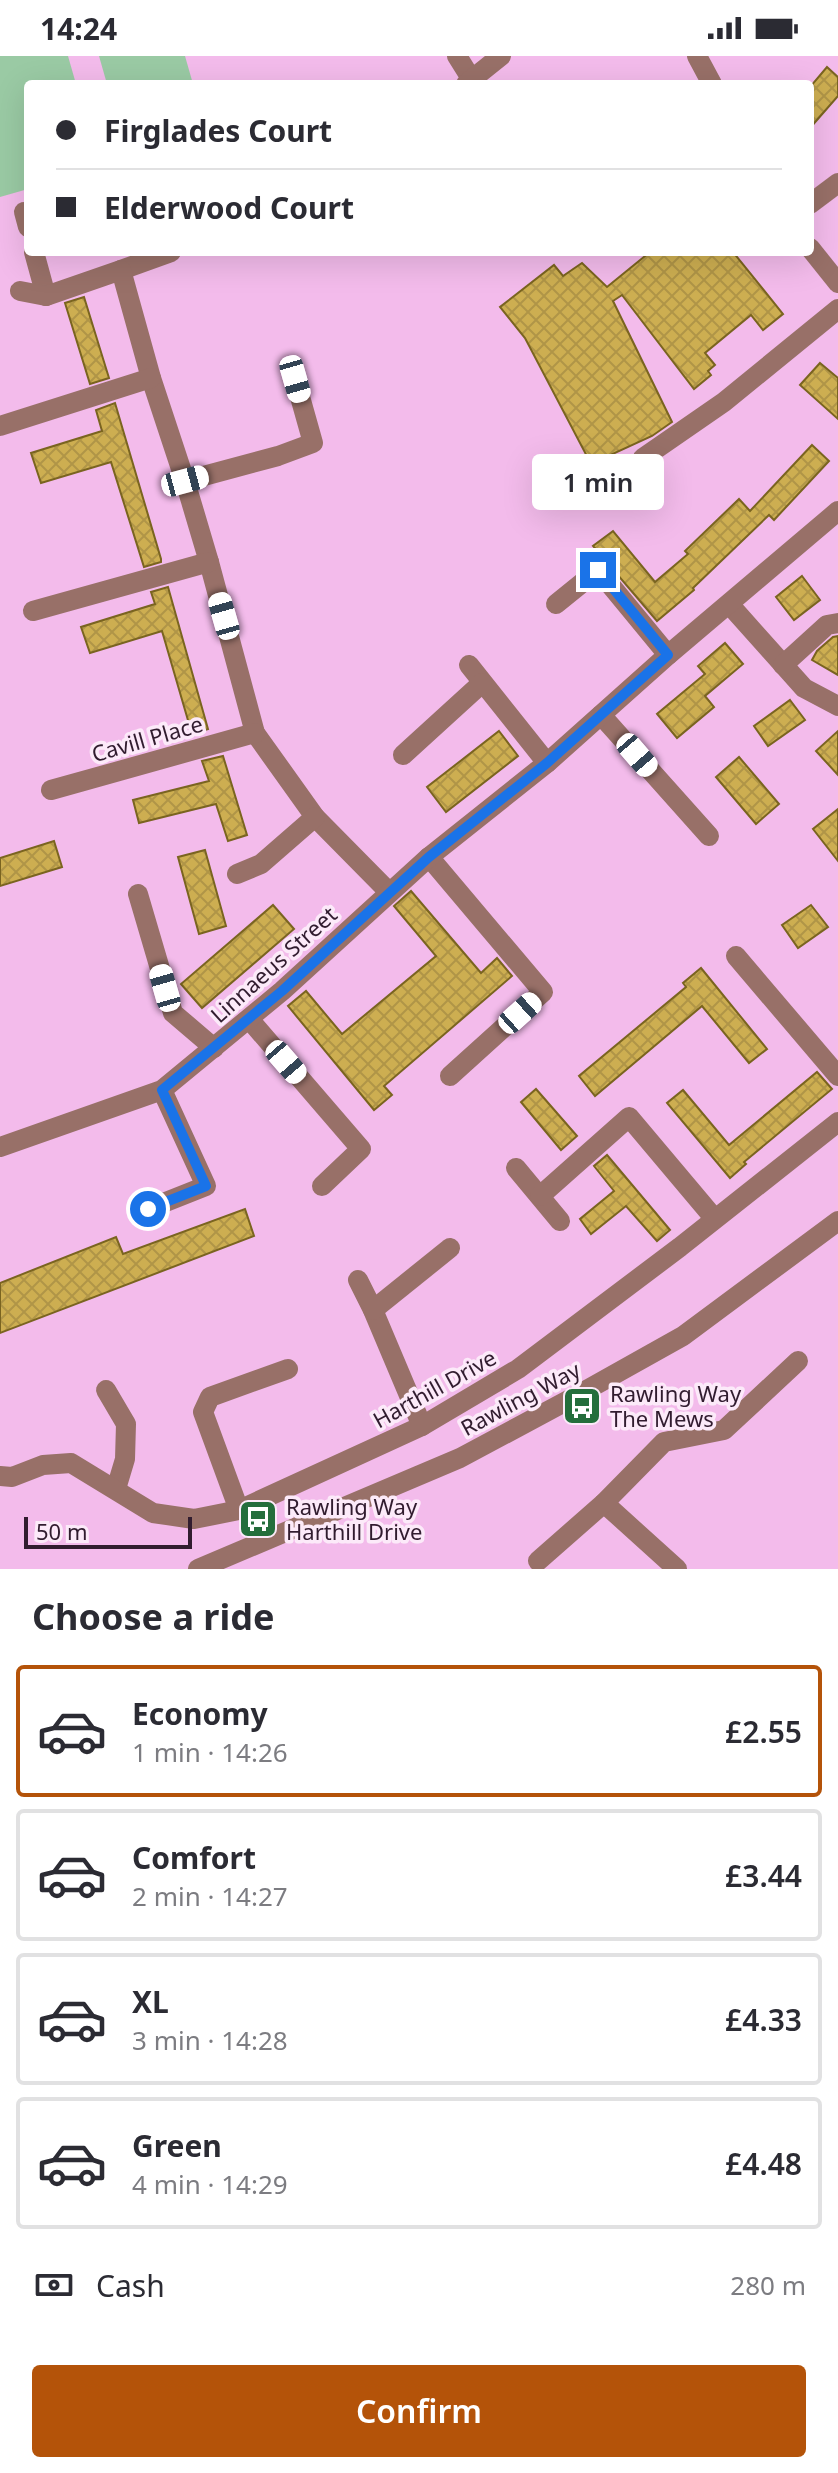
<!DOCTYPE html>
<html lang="en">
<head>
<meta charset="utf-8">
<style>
  body { margin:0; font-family:"Noto Sans",sans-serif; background:#f2f2f3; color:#2b2b33; height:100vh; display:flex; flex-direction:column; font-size:30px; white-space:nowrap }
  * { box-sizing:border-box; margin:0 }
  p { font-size:26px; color:#7c7c81 }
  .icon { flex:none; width:44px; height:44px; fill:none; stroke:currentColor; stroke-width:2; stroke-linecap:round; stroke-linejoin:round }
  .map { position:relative; height:1513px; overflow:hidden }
  .panel { display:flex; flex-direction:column; background:#fff; flex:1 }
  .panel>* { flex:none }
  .guide { position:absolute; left:24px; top:24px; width:790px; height:176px; border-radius:8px; box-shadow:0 8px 32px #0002; display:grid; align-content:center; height:176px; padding:0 32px; background:#fff }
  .scale { position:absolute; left:24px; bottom:20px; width:168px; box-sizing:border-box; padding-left:8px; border:4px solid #311c2f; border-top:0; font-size:22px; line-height:28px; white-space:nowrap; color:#311c2f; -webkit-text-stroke:6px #fceaf9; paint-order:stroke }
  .end { position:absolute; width:36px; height:36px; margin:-18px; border:10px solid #1a73e8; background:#fff; box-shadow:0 0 0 4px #fff }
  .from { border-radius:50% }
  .bubble { position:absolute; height:56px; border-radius:8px; background:#fff; box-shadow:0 8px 32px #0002; font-size:26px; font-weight:600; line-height:56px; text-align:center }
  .car { position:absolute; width:24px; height:48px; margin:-24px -12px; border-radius:10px; box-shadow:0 0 6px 2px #0007; background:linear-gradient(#fff 24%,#345 0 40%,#fff 0 76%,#345 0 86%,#fff 0) }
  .guide b { display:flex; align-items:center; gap:28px; height:76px; font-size:30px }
  .guide b+b { border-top:2px solid #e1e1e2 }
  .guide i { width:20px; height:20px; background:#2b2b33 }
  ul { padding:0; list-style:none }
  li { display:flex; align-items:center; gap:24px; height:132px; margin:0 16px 12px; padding:0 16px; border:4px solid #e1e1e2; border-radius:8px }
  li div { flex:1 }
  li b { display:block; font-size:30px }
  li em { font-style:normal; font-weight:600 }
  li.selected { border-color:#b45309 }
  li>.icon { width:72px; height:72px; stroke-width:1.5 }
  h2 { padding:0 32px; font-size:36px; line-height:96px }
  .pay { display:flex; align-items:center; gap:20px; height:88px; padding:0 32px; font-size:30px }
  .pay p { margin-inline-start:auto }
  .cta { display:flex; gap:16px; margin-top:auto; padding:16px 32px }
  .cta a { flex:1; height:92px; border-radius:8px; background:#b45309; color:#fff; font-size:32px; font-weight:600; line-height:92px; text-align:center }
  .status { display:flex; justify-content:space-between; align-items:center; height:56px; padding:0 40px; background:#fff; direction:ltr }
  .status svg { height:22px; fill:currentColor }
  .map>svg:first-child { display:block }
  .garden { fill:#9acaa4 }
  .building { fill:url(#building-cross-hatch); stroke:#7a6420; stroke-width:2 }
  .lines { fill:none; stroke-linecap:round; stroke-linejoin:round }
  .minor { stroke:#987068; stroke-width:20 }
  .route { stroke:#1a73e8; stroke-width:10 }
  .labels { text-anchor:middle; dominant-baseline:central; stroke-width:7; stroke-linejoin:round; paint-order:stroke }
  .street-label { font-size:22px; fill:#311c2f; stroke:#fceaf9 }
  .poi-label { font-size:22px; fill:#311c2f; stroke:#fceaf9; text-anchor:start }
</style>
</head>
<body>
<div class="status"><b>14:24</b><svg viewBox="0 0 49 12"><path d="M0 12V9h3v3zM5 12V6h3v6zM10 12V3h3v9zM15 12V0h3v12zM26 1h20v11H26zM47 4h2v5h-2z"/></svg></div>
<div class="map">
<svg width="838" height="1513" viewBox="0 0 838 1513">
  <defs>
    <pattern id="building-cross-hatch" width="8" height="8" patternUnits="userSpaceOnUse" patternTransform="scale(2)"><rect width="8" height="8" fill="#cdae51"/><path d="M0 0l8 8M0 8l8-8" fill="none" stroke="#b09547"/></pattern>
  </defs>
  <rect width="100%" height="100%" fill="#f3bbeb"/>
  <g class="garden">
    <polygon points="0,0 68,0 76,28 28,28 28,133 0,141"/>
    <polygon points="99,0 185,0 193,28 107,28"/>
  </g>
  <g class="building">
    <polygon points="827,11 838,21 838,40 810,72 810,31"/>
    <polygon points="650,196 733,196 783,258 763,274 751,259 705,297 715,309 708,315 711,319 694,333 622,239 613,245 672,366 652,380 591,408 525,282 500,251 554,209 563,220 582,207 607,231"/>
    <polygon points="84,241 109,322 90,328 65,247"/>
    <polygon points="820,307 838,322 838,363 800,329"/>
    <polygon points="115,347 161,503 161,506 144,511 111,406 41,427 31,397 102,375 96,354"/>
    <polygon points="812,389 829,405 774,464 769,459 693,532 694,534 657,565 593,490 613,475 655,526 688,498 685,495 739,443 750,455"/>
    <polygon points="802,520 820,544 794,564 776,541"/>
    <polygon points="168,531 208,673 192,678 162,575 90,597 81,571 155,548 151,536"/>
    <polygon points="838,580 838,619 812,604 817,595 833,581"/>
    <polygon points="725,587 743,608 705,640 714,651 677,682 657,658 705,618 698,610"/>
    <polygon points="790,644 805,664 768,690 754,670"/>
    <polygon points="499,675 518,700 446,756 427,731"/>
    <polygon points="838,675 838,719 816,695"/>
    <polygon points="223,700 247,779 228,785 216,748 139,767 133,744 209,725 202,705"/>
    <polygon points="739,701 779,748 756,768 716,721"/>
    <polygon points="838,753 838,805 813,773"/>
    <polygon points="54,785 62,811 0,830 0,802"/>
    <polygon points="205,794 226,870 199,878 178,801"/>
    <polygon points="411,835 481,917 497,902 512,920 384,1030 392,1039 374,1054 288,950 306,935 342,978 436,900 394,850"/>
    <polygon points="273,849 294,873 202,952 181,928"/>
    <polygon points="811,849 828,871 798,892 782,869"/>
    <polygon points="701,912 767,993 749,1007 702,950 595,1040 579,1020 686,931 683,927"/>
    <polygon points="817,1016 832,1033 744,1106 746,1108 730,1122 667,1047 683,1034 729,1089"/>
    <polygon points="536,1033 577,1080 561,1094 521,1046"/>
    <polygon points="607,1099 670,1174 657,1185 626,1150 591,1178 580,1163 614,1135 594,1110"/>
    <polygon points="245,1153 254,1180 0,1277 0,1227 116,1181 123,1198"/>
  </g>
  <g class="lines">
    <g class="minor">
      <polyline points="457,0 472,24"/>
      <polyline points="697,0 712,28"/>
      <polyline points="466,28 501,0"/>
      <polyline points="810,148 838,127"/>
      <polyline points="24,156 28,171"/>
      <polyline points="810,192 838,227"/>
      <polyline points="34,196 46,240"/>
      <polyline points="121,214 171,196"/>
      <polyline points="20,235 46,240 121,214 151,322 185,425 209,506 255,677 315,761 389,836"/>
      <polyline points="0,370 151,322"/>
      <polyline points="643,402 724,346 838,253"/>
      <polyline points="185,425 278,400 313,387 295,323"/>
      <polyline points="556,548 598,514 668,599"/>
      <polyline points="729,548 804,632 838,650"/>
      <polyline points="33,555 209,506"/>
      <polyline points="469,609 547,707"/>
      <polyline points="783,609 827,569 838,567"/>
      <polyline points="601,659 709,780"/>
      <polyline points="403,699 482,627"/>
      <polyline points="51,734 255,677"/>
      <polyline points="429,801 543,936 450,1020"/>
      <polyline points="237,818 261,808 315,761"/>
      <polyline points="138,838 173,957 214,992"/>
      <polyline points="736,900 838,1020"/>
      <polyline points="249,963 361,1093 322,1130"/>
      <polyline points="0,1091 162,1034 282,935 429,801 547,707 668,599 838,455"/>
      <polyline points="516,1112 560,1165"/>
      <polyline points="540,1140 629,1061 714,1162"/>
      <polyline points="148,1153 206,1130 162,1034"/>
      <polyline points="358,1224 373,1254 422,1370"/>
      <polyline points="373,1254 450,1192"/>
      <polyline points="106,1334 126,1368 125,1403 116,1433"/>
      <polyline points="0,1420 12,1421 43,1409 71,1407 153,1457 194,1463 239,1454 422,1370 518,1313 680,1191 838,1066"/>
      <polyline points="604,1447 677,1513"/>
      <polyline points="239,1454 203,1356 210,1341 288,1313"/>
      <polyline points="538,1505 604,1447 664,1386 724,1374 798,1305"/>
      <polyline points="198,1513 460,1402 574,1341 683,1280 838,1165"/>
    </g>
  </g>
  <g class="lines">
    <polyline class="route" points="148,1153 206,1130 162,1034 282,935 429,801 547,707 668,599 598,514"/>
  </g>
  <defs>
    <g id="bus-square" transform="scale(2)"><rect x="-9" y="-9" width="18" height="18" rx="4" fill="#246e3c" stroke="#fceaf9"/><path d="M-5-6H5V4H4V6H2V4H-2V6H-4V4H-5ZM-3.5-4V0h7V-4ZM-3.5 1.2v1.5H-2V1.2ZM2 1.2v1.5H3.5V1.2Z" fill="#fff"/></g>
  </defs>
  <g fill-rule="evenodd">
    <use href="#bus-square" x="582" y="1350"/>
    <use href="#bus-square" x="258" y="1463"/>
  </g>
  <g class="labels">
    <g class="street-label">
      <text transform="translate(147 682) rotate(-16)">Cavill Place</text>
      <text transform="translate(273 908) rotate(-42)">Linnaeus Street</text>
      <text transform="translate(434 1332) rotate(-29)">Harthill Drive</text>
      <text transform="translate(520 1342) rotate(-28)">Rawling Way</text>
    </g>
    <g class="poi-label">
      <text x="610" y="1337">Rawling Way<tspan x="610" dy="25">The Mews</tspan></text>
      <text x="286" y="1450">Rawling Way<tspan x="286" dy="25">Harthill Drive</tspan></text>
    </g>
  </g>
</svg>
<div class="scale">50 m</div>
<i class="end from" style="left:148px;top:1153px"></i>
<i class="end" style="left:598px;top:514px"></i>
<div class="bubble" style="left:532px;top:398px;width:132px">1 min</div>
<i class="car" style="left:295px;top:323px;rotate:164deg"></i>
<i class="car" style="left:185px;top:425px;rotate:75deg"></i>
<i class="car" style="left:224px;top:560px;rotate:344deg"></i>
<i class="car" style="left:637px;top:699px;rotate:139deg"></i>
<i class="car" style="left:165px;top:932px;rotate:344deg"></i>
<i class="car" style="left:520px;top:957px;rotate:48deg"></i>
<i class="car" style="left:286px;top:1006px;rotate:139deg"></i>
<div class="guide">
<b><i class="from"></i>Firglades Court</b>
<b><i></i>Elderwood Court</b>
</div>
</div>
<section class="panel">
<h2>Choose a ride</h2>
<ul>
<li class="selected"><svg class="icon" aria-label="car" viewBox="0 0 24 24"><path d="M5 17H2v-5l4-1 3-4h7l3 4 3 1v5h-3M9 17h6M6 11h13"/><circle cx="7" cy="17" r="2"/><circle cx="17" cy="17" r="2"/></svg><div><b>Economy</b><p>1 min · 14:26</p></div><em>£2.55</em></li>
<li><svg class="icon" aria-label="car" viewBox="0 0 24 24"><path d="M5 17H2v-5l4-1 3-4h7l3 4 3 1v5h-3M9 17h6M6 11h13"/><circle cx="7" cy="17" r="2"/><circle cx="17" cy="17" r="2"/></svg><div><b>Comfort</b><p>2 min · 14:27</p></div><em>£3.44</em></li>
<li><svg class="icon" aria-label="car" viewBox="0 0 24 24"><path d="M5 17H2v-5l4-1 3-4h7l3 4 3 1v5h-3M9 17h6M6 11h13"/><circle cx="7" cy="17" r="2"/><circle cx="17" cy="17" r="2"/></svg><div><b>XL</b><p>3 min · 14:28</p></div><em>£4.33</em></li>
<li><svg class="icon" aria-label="car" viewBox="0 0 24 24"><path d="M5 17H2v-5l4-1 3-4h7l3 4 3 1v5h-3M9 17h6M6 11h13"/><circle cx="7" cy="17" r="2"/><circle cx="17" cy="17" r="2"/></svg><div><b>Green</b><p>4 min · 14:29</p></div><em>£4.48</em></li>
</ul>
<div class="pay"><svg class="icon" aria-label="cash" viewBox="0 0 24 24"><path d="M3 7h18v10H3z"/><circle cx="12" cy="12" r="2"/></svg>Cash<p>280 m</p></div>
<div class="cta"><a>Confirm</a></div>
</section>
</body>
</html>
